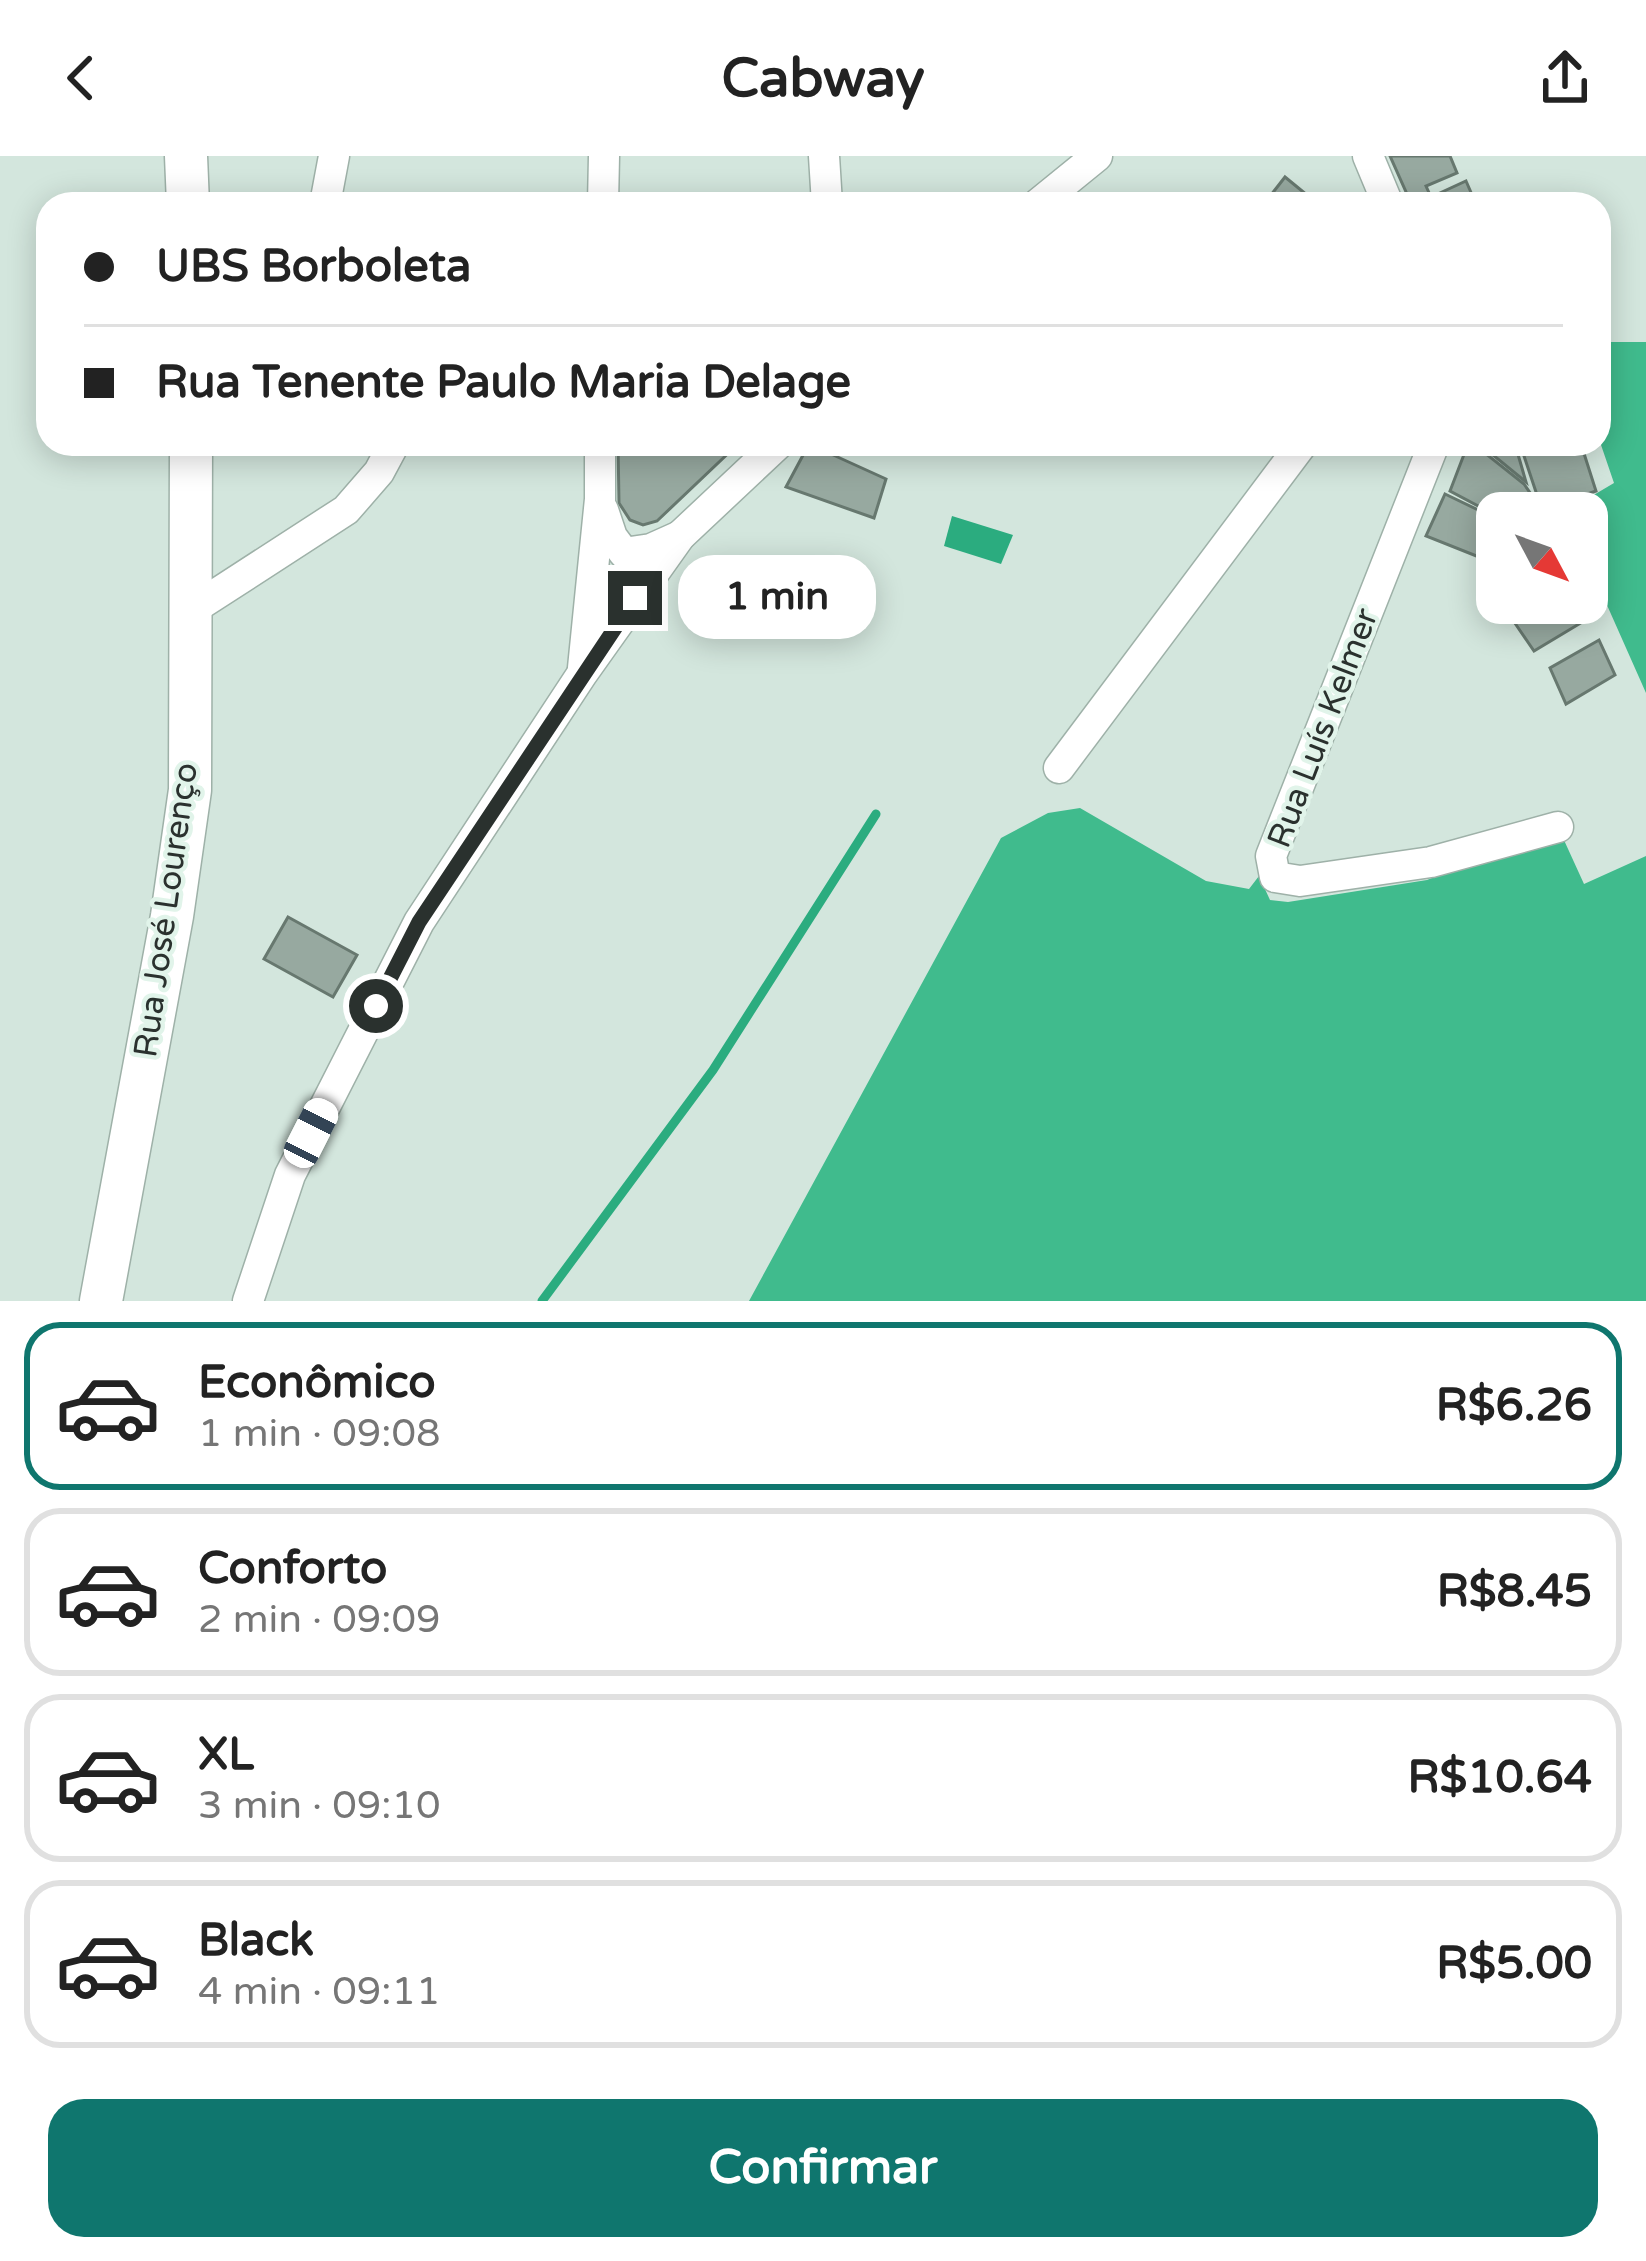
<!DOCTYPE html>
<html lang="pt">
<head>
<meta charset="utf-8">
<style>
  body { margin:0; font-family:"Varela Round",sans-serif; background:#f6f6f6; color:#222; height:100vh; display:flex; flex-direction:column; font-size:45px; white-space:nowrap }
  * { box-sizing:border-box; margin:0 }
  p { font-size:39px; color:#767676 }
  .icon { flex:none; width:66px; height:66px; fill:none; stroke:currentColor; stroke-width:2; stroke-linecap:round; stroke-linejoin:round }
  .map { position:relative; height:1145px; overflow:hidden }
  .details { display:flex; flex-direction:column; background:#fff; flex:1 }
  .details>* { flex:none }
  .top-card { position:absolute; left:36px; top:36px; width:1575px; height:264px; border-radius:36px; box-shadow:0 6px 30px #0003; display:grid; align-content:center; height:264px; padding:0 48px; background:#fff }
  .needle { width:78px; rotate:131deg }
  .controls { position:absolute; left:1476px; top:336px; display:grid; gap:24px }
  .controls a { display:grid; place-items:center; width:132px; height:132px; border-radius:24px; background:#fff; box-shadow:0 6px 30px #0003; font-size:60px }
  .end { position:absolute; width:54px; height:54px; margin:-27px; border:15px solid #2a312e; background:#fff; box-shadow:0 0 0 6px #fff }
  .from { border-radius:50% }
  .bubble { position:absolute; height:84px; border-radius:36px; background:#fff; box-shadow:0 6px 30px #0003; font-size:39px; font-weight:700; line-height:84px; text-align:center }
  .car { position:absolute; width:36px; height:72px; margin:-36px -18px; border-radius:15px; box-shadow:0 0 9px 3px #0007; background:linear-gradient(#fff 24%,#345 0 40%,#fff 0 76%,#345 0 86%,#fff 0) }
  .top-card b { display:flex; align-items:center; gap:42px; height:114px; font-size:45px }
  .top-card b+b { border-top:3px solid #e0e0e0 }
  .top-card i { width:30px; height:30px; background:#222 }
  ul { padding:21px 0 0; list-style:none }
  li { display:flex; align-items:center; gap:36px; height:168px; margin:0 24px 18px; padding:0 24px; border:6px solid #e0e0e0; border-radius:36px }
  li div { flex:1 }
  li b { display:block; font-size:45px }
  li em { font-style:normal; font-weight:700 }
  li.on { border-color:#0f766e }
  li>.icon { width:108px; height:108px; stroke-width:1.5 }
  .cta { display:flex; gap:24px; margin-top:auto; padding:24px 48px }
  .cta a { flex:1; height:138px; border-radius:36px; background:#0f766e; color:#fff; font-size:48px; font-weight:700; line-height:138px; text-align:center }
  header { display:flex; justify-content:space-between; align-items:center; height:156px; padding:0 48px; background:#fff; font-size:54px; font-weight:700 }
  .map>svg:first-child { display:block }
  .forest { fill:#40bb8d }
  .water { fill:#2bac7f }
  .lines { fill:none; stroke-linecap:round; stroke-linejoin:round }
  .stream { stroke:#2bac7f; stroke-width:9 }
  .building { fill:#97a9a0; stroke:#67786f; stroke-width:3 }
  .street-casing { stroke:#9eb1a8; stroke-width:33 }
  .secondary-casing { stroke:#9eb1a8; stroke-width:45 }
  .street { stroke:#fff; stroke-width:30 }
  .secondary { stroke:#fff; stroke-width:42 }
  .route { stroke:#2a312e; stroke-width:15 }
  .labels { text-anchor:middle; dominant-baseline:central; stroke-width:9; stroke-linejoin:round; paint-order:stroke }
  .street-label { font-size:33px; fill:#2a312e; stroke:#e1f4ea }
</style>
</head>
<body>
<header><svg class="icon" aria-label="back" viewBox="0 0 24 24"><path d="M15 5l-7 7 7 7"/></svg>Cabway<svg class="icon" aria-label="share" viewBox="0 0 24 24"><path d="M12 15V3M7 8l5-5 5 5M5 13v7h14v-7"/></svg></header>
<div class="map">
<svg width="1646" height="1145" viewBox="0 0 1646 1145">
  <rect width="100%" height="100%" fill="#d3e6dd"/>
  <g class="forest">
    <polygon points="1599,186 1646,186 1646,537 1587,404 1587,357 1565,356 1614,327 1599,283"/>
    <polygon points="1080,652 1206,725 1249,733 1259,720 1270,744 1288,746 1427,724 1558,671 1584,728 1646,700 1646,1145 749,1145 1001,682 1048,657"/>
  </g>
  <polygon class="water" points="952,360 1013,379 1001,408 944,390"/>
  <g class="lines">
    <polyline class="stream" points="542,1145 713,914 876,658"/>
  </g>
  <g class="building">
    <polygon points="1390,0 1450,0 1457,17 1426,30 1430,39 1411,47"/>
    <polygon points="1285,21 1318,48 1264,48"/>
    <polygon points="1466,25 1476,48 1416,48"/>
    <polygon points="618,288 738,288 657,365 643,369 630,364 619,347"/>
    <polygon points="809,288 886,323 874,362 786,331"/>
    <polygon points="1468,288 1485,297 1524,328 1542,354 1539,357 1497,357 1497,360 1450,335"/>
    <polygon points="1479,288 1515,288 1526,326 1482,290"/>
    <polygon points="1520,288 1581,288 1596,335 1542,354"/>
    <polygon points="1445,338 1497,363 1497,387 1489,405 1426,380"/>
    <polygon points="1510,447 1581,447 1589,462 1534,495 1508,457"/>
    <polygon points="1599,484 1615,519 1566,548 1550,512"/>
    <polygon points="288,761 357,799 333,841 264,803"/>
  </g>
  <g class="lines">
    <g class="street-casing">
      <g id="street">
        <polyline points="824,0 827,48"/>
        <polyline points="1368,0 1388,48"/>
        <polyline points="325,48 334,0"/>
        <polyline points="603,48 604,0"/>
        <polyline points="1038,48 1097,0"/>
        <polyline points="1434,288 1271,700 1275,721 1300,725 1431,706 1558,671"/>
        <polyline points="603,354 612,381 624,397 651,393 680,380"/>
        <polyline points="190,455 346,354 379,316 394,288"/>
        <polyline points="583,512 600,343 600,288"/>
        <polyline points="1059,612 1302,288"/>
        <polyline points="248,1145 290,1019 419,766 582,518 680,380 778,288"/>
      </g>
    </g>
    <g class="secondary-casing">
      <g id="secondary">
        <polyline points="186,0 188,48"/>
        <polyline points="101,1145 172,760 190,634 191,288"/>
      </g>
    </g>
    <use href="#street" class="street"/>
    <use href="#secondary" class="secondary"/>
  </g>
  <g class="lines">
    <polyline class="route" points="376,850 419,766 635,442"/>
  </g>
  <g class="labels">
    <g class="street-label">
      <text transform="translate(1323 572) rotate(-69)">Rua Luís Kelmer</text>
      <text transform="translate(166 754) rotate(-82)">Rua José Lourenço</text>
    </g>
  </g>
</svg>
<div class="controls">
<a><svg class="needle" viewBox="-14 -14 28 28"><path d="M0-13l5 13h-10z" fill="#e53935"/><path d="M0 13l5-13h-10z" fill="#767676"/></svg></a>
</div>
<i class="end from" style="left:376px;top:850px"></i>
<i class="end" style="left:635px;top:442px"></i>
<div class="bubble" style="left:678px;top:399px;width:198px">1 min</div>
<i class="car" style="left:311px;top:977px;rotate:27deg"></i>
<div class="top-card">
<b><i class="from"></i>UBS Borboleta</b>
<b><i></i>Rua Tenente Paulo Maria Delage</b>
</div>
</div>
<section class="details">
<ul>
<li class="on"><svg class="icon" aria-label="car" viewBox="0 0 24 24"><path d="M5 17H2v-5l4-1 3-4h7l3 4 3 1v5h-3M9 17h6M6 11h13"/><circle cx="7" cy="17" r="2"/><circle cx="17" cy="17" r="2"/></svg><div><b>Econômico</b><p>1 min · 09:08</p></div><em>R$6.26</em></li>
<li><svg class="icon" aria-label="car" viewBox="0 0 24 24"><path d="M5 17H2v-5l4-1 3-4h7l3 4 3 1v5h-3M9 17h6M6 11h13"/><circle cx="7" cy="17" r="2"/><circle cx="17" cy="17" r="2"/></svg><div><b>Conforto</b><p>2 min · 09:09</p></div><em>R$8.45</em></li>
<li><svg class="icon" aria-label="car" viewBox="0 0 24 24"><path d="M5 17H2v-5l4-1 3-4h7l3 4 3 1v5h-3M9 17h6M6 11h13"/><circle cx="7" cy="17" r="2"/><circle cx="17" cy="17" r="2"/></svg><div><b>XL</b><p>3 min · 09:10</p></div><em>R$10.64</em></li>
<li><svg class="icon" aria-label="car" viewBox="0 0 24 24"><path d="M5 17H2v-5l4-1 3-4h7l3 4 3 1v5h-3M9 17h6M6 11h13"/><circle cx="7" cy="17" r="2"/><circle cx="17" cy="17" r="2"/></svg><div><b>Black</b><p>4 min · 09:11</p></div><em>R$5.00</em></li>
</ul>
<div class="cta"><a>Confirmar</a></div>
</section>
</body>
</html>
